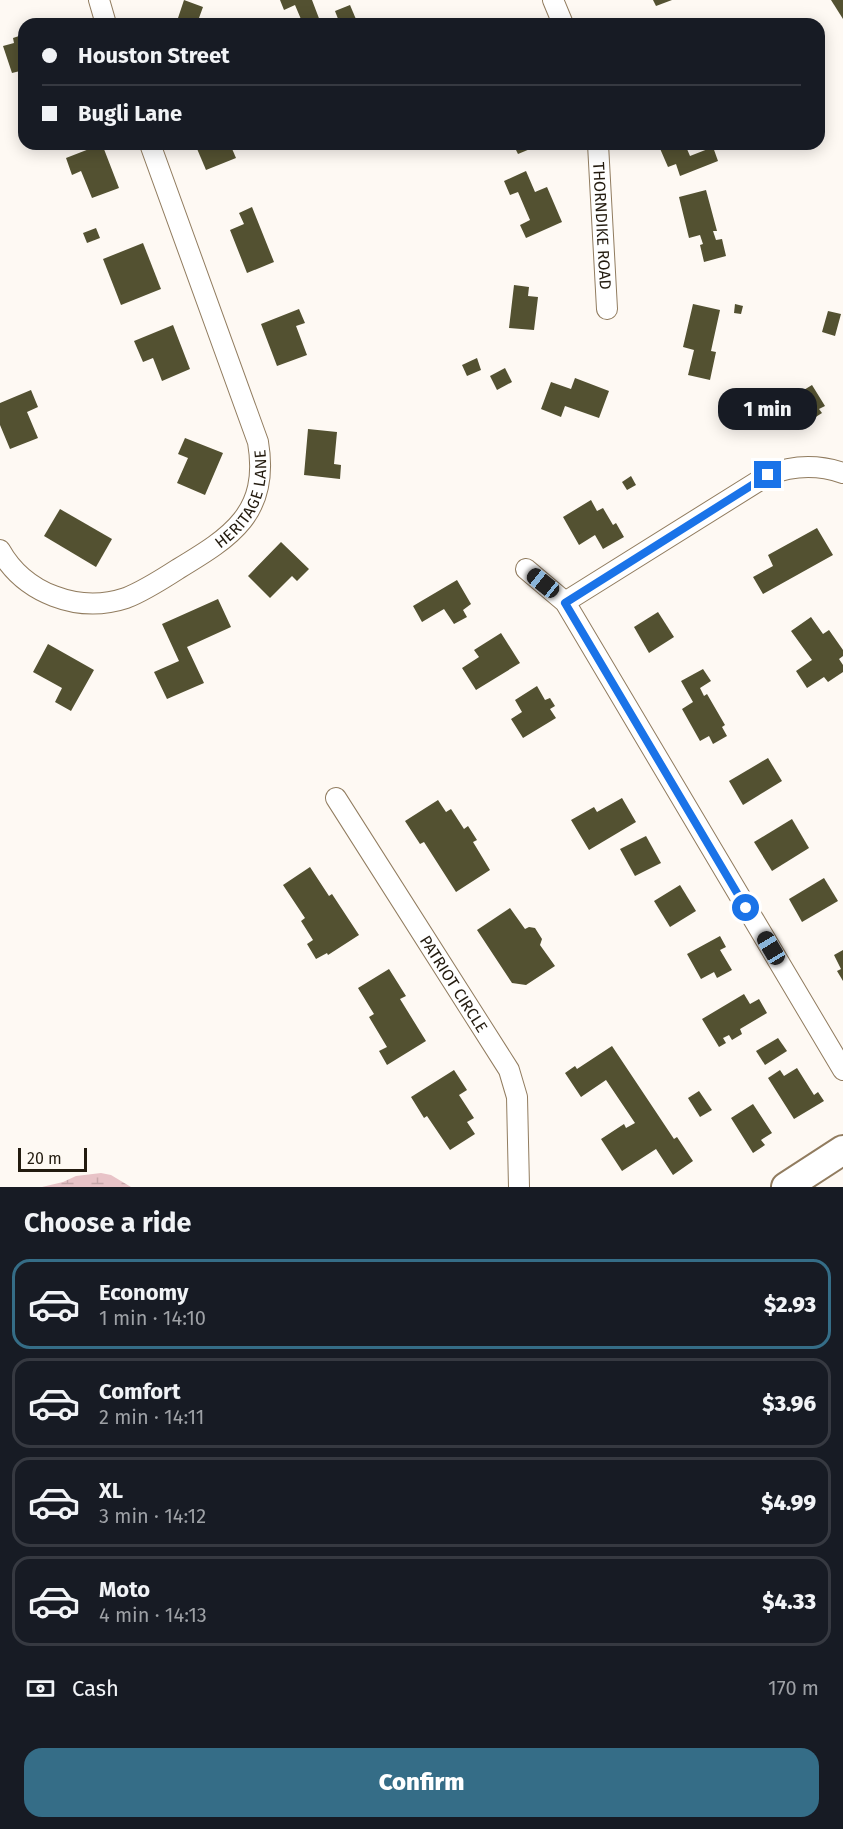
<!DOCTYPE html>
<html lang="en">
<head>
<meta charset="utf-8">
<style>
  body { margin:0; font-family:"Fira Sans",sans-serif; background:#242831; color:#f1f3f6; height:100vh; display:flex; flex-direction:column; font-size:22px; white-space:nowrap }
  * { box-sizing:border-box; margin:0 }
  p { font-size:20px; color:#9ea1a6 }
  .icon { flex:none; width:33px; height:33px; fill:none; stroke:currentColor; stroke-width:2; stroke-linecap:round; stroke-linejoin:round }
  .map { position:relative; height:1187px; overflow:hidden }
  .panel { display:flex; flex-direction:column; background:#171b24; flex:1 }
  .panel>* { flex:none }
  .guide { position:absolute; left:18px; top:18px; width:807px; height:132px; border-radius:18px; box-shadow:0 3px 15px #0003; display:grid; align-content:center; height:132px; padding:0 24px; background:#171b24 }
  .scale { position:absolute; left:18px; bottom:15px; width:69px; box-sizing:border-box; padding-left:6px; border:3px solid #231b0f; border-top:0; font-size:16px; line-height:21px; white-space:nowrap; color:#231b0f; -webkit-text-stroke:4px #fef9f3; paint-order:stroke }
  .end { position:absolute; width:27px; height:27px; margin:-14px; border:8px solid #1a73e8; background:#fff; box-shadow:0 0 0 3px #fff }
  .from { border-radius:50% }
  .bubble { position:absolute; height:42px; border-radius:18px; background:#171b24; box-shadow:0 3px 15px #0003; font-size:20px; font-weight:800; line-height:42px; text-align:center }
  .car { position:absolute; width:18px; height:36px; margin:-18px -9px; border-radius:8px; box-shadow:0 0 4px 2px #0007; background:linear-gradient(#222 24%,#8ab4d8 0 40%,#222 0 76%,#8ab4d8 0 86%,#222 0) }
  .guide b { display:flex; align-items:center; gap:21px; height:57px; font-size:22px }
  .guide b+b { border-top:2px solid #363941 }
  .guide i { width:15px; height:15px; background:#f1f3f6 }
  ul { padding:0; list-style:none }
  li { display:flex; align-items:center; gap:18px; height:90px; margin:0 12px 9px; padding:0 12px; border:3px solid #363941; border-radius:18px }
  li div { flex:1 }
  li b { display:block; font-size:22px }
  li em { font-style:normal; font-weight:800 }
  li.on { border-color:#356d87 }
  li>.icon { width:54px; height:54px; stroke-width:1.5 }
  h2 { padding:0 24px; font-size:27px; line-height:72px }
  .pay { display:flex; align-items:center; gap:15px; height:66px; padding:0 24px; font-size:22px }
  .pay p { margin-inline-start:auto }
  .primary-button { display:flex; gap:12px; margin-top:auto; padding:12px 24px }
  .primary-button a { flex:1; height:69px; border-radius:18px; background:#356d87; color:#fff; font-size:24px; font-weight:800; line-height:69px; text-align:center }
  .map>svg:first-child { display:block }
  .wetland { fill:url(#wetland-marsh) }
  .building { fill:#535131 }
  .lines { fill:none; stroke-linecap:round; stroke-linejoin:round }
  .street-casing { stroke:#917c5f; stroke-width:22 }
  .secondary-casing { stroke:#917c5f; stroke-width:32 }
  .street { stroke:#fff; stroke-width:20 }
  .secondary { stroke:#fff; stroke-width:28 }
  .route { stroke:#1a73e8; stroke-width:8 }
  .labels { text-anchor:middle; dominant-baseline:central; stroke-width:6; stroke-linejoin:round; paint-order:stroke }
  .street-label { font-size:16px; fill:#231b0f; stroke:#fef9f3 }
</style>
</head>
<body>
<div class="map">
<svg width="843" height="1187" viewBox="0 0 843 1187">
  <defs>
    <pattern id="wetland-marsh" width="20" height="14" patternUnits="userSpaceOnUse" patternTransform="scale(1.5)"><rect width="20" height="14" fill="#e8c3c7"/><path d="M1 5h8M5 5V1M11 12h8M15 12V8" fill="none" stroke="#c7a7aa"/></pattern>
  </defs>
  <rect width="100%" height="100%" fill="#fef9f3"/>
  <polygon class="wetland" points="101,1173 111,1175 131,1187 42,1187 63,1182 76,1176"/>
  <g class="building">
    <polygon points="184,0 203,7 199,18 209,21 208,24 176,24"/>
    <polygon points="280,0 312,0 320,21 327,18 329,24 303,24 295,5 284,10"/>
    <polygon points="653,0 672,0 656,6"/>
    <polygon points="831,0 843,0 843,19"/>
    <polygon points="350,5 358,24 340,24 335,11"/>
    <polygon points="22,35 24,39 24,70 12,73 3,46 14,43 13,38"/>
    <polygon points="102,144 119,188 92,198 81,171 72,175 66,158"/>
    <polygon points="195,144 230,144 236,158 206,170"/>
    <polygon points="513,144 542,144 518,154"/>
    <polygon points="658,144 689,144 691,148 687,149 690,156 713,147 718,161 680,176 676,164 668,167"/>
    <polygon points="526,171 535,192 547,187 562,222 526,238 520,225 530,220 518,192 510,195 504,181"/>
    <polygon points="706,190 717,231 713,231 716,240 722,239 726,256 704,262 700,245 703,244 700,235 689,238 679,197"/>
    <polygon points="252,207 274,262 247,273 230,230 244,224 239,213"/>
    <polygon points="96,228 100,238 87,243 83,233"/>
    <polygon points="143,243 161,289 121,305 103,259"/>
    <polygon points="514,285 529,287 528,296 538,297 534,330 509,328"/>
    <polygon points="693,304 720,310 711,351 716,352 710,380 688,375 694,350 683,347"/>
    <polygon points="735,304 743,306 741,314 734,313"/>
    <polygon points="299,309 305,323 296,326 307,355 277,366 261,324"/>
    <polygon points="828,311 841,314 835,336 822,332"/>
    <polygon points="173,325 190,369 162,381 153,358 143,362 134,341"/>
    <polygon points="477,358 481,370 467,376 462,365"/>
    <polygon points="505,368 512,382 497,390 490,376"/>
    <polygon points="575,378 609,391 599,418 565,406 561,417 541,409 551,382 571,389"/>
    <polygon points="812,385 825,406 819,409 822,413 800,427 798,423 789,428 776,407"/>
    <polygon points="31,390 38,407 27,412 38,438 10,449 0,425 0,403"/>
    <polygon points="308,429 337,432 334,464 341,465 340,479 304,475"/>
    <polygon points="185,438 223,453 205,495 177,483 188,458 178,454"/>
    <polygon points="631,476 636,485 627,490 622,482"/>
    <polygon points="591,500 597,511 603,508 613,525 616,523 624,537 603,549 595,535 579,545 563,517"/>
    <polygon points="60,509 112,539 96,567 44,536"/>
    <polygon points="817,528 833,555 763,594 753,577 773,566 768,555"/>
    <polygon points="281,542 309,569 297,581 292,576 270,598 248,576"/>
    <polygon points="457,580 471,604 463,610 467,617 454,624 444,609 422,622 413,606"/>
    <polygon points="218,599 231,627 187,647 204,683 167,699 154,672 179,661 162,624"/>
    <polygon points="658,612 674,637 649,653 634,627"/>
    <polygon points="811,617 823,634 829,630 843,650 843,656 839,659 843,665 843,672 828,682 824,677 807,688 796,671 812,660 791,631"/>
    <polygon points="501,633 520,663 476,690 462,668 479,657 474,650"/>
    <polygon points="48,644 94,670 71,711 55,702 62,688 33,672"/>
    <polygon points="703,669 711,681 700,688 704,696 707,694 725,725 722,727 727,736 713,744 709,736 700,741 682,709 693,702 681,681"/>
    <polygon points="537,686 545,700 550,698 555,706 550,709 556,718 523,738 511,719 522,712 515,700"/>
    <polygon points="768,758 782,781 743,805 729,781"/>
    <polygon points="622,798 636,822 589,850 571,820 594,807 597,812"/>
    <polygon points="438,800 446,812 451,809 464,829 468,826 477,840 473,842 490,870 456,892 424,842 420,844 405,821"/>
    <polygon points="792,819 809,848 772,871 754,842"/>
    <polygon points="646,836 661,863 635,876 620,849"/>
    <polygon points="310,867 329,896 332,894 359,935 328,955 327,953 316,959 307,944 313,940 301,921 305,918 283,885"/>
    <polygon points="824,878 838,901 802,922 789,899"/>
    <polygon points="680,885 696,911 670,927 654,901"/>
    <polygon points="510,908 525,929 529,927 535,928 542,939 540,945 555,966 526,985 512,983 477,930"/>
    <polygon points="720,936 726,947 720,950 732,970 717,978 714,972 701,979 687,954"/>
    <polygon points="843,950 843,981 837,971 841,969 834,955"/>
    <polygon points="389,969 406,996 400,999 426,1041 387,1065 379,1051 387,1047 369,1017 374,1014 358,988"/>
    <polygon points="744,994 750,1004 759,999 767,1013 740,1029 742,1034 732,1040 729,1035 723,1038 726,1043 719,1047 702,1019"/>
    <polygon points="778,1038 787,1051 765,1065 756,1051"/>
    <polygon points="612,1046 674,1139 677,1137 693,1161 673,1175 656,1149 622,1171 601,1139 624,1124 626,1128 635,1123 606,1080 581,1097 565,1073 575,1066 577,1069"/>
    <polygon points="797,1068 814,1095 818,1092 824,1101 794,1119 768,1078 780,1070 784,1076"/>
    <polygon points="454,1070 467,1090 459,1095 474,1118 467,1122 475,1134 450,1150 427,1116 424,1118 411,1097"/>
    <polygon points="699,1091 712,1110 700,1117 688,1098"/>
    <polygon points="753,1104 772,1133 761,1140 765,1145 753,1153 731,1118"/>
  </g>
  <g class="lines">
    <g class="street-casing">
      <g id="street">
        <polyline points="99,0 106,24"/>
        <polyline points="553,0 563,24"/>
        <path id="s1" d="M598,144L607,309"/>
        <path id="s2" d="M0,550C24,593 78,614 126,598C144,591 161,580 178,569C231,537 270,513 258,442L150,144"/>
        <polyline points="526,569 565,602 843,1070"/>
        <path d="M565,602L768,475C793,465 817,464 843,473"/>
        <path id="s3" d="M336,798L509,1070L517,1097L519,1187"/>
      </g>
    </g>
    <g class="secondary-casing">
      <polyline id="secondary" points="786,1187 843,1150"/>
    </g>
    <use href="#street" class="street"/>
    <use href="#secondary" class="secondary"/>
  </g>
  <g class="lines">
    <polyline class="route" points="746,908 565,603 768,475"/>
  </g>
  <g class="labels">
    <g class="street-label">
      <text stroke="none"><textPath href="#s1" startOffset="82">THORNDIKE ROAD</textPath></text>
      <text stroke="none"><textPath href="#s2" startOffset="306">HERITAGE LANE</textPath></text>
      <text stroke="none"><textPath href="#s3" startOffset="220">PATRIOT CIRCLE</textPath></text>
    </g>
  </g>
</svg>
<div class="scale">20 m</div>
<i class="end from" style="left:746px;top:908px"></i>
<i class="end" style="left:768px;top:475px"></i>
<div class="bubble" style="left:718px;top:388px;width:99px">1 min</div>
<i class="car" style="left:543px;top:583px;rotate:309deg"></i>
<i class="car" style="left:771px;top:948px;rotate:329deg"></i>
<div class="guide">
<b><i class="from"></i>Houston Street</b>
<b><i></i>Bugli Lane</b>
</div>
</div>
<section class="panel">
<h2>Choose a ride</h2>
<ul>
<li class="on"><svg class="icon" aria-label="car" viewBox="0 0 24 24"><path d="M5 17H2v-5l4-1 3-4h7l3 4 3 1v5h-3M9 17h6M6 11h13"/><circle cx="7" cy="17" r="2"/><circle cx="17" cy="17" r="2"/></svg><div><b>Economy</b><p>1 min · 14:10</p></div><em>$2.93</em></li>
<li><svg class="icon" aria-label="car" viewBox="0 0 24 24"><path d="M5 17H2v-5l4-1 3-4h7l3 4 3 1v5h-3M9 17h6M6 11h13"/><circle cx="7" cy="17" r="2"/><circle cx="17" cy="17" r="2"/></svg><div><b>Comfort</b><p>2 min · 14:11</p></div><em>$3.96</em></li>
<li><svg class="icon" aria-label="car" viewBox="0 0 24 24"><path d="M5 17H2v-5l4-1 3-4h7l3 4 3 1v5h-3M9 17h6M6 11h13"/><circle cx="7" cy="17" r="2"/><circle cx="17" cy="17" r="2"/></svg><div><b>XL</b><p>3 min · 14:12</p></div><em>$4.99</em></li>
<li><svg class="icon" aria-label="car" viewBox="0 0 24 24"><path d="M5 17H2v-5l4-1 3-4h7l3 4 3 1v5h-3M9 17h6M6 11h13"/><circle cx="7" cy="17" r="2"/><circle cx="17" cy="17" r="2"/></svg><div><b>Moto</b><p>4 min · 14:13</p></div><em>$4.33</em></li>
</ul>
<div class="pay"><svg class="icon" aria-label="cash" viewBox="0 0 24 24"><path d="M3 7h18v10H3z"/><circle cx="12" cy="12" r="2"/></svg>Cash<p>170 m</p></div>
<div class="primary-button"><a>Confirm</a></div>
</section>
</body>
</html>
